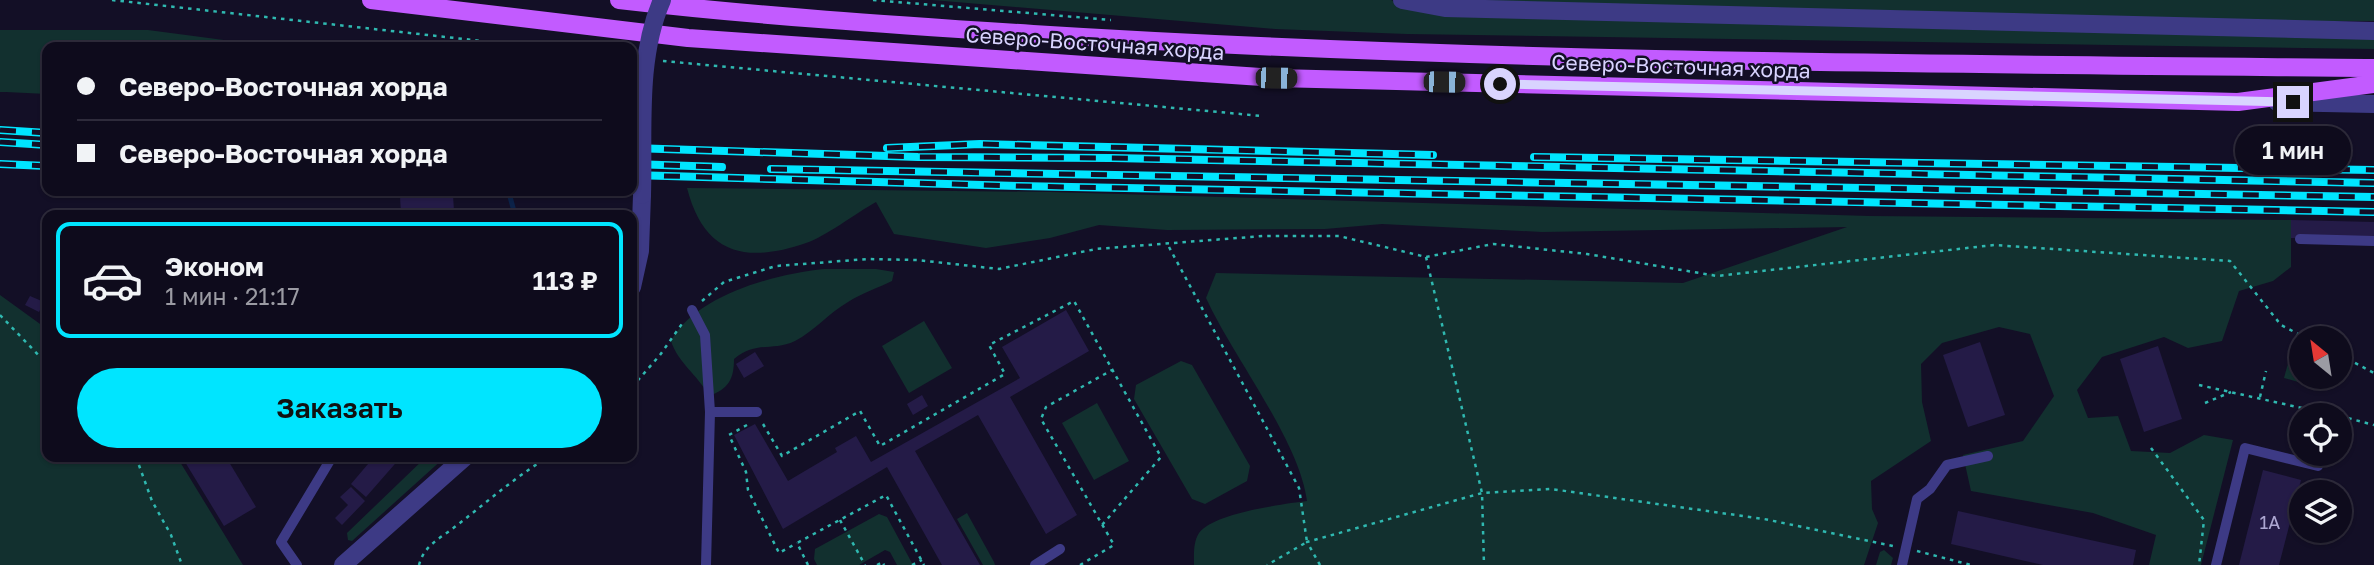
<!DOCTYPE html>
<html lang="ru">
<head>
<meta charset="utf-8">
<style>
  body { margin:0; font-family:"Golos Text",sans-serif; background:#1c1929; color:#f1f3f6; height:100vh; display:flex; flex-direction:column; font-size:26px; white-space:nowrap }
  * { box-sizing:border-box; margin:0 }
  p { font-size:23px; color:#9b9ba3 }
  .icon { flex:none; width:38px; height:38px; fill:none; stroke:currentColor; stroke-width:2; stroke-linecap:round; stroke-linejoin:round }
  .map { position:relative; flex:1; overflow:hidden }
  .side { position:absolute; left:42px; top:210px; width:595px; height:252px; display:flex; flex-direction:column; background:#0e0b1c; border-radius:14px; box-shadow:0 2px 5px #0004,0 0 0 2px #2e2b3b }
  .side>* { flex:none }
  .hud { position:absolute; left:42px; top:42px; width:595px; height:154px; border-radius:14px; box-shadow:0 2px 5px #0004,0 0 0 2px #2e2b3b; display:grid; align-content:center; height:154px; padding:0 35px; background:#0e0b1c }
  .needle { width:46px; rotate:330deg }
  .buttons { position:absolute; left:2289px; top:326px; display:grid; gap:14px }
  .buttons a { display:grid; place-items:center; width:63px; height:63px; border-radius:50%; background:#0e0b1c; box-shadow:0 2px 5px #0004,0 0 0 2px #2e2b3b; font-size:35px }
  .end { position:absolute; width:32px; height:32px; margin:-16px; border:9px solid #d9d4ff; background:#111; box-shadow:0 0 0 4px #111 }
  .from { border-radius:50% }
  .bubble { position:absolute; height:49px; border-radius:24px; background:#0e0b1c; box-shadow:0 2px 5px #0004,0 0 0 2px #2e2b3b; font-size:23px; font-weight:600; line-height:49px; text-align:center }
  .car { position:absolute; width:21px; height:42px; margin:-21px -10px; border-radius:9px; box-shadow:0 0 5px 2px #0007; background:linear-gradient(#222 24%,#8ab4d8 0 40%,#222 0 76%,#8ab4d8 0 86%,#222 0) }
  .hud b { display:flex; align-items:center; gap:24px; height:66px; font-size:26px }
  .hud b+b { border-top:2px solid #2e2b3b }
  .hud i { width:18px; height:18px; background:#f1f3f6 }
  ul { padding:12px 0 0; list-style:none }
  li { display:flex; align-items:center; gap:21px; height:116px; margin:0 14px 10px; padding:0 21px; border:4px solid transparent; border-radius:14px }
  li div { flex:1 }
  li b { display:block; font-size:26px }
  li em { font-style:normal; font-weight:600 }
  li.current { border-color:#00e5ff }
  li>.icon { width:63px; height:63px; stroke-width:1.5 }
  .action { display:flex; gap:14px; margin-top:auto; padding:14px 35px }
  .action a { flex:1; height:80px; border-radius:42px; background:#00e5ff; color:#111; font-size:28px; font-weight:600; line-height:80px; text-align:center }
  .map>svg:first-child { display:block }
  .green { fill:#12302f }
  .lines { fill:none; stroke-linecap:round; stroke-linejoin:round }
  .stream { stroke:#0c2248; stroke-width:5 }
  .building { fill:#241b47 }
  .path { stroke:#2fb8b0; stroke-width:2.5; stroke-dasharray:3.5 5; stroke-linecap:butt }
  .service { stroke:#3d3a85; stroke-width:10 }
  .minor { stroke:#3d3a85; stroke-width:18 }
  .tertiary { stroke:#3d3a85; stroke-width:18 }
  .primary { stroke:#c25bff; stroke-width:18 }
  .rail-casing { stroke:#00e5ff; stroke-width:8 }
  .rail { stroke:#130f26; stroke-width:5; stroke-dasharray:16; stroke-linecap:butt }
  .tertiary-bridge { stroke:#3d3a85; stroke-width:18 }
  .route { stroke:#d9d4ff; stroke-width:9 }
  .labels { text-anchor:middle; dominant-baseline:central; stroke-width:5; stroke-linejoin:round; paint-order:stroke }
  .number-label { font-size:18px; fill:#aca6d1 }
  .street-label { font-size:21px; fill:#d9d4ff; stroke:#130f26 }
</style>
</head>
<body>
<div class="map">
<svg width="2374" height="565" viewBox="0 0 2374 565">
  <rect width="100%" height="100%" fill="#130f26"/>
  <g class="green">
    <polygon points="932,0 1391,0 1407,7 2374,35 2374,49 1407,34 1275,29"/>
    <polygon points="1419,0 2374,0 2374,21 2293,21"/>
    <polygon points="0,30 148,30 276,47 47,47 47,94 6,92 0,92"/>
    <path d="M687,188L1051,192L1869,216L2291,220V267L2273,281L2239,291L2222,341L2188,348L2164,337L2102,357L2077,390L2088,418L2118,416L2131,451L2170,453L2204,435L2233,440L2201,565H2149L2156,535L2093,513L1971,491L1963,455L2023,441L2054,396L2030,334L1999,327L1942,343L1921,364L1922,402L1931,441L1871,481L1872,509L1878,523L1864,565H1194C1194,555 1193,542 1199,533C1214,513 1283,504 1307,501C1299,440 1233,357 1206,298L1216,273L1683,283L1847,227L1542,232L1382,224L1325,229L1167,230L1099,225L1050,238L986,248L894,234L876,202C856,213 825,237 806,243C745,264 704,254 687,188Z"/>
    <path d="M824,269H876L894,272L892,281C878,288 862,293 848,302C829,313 814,331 795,341C772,352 757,340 734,359C734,380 728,389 709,396C698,375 678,363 671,341C696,295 775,274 824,269Z"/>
    <polygon points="0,295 47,329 47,457 177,457 243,565 0,565"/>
    <polygon points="924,321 952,368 909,393 882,346"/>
    <polygon points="2296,334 2308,338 2301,338 2301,376 2330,376 2327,390 2284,378"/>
    <polygon points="1181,361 1192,365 1250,466 1247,481 1205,504 1192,499 1134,399 1136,385"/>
    <polygon points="1097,403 1129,461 1094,480 1062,423"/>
    <polygon points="426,457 445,457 352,541 348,540 347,533"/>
    <polygon points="967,513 994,562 995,565 983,565 957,519"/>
    <polygon points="879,514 887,517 913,565 897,565 890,552 885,550 859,565 817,565 814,559 815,549"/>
    <polygon points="1884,550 1893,558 1891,565 1876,565 1880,552"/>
  </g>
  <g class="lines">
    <polyline class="stream" points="509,193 515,215"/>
  </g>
  <g class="building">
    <polygon points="453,194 454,212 401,214 400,196"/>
    <polygon points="2291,220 2374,222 2374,240 2291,238"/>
    <polygon points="30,296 44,302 39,312 25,305"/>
    <polygon points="1066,310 1089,351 1010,397 1077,515 1046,534 978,415 915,451 980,565 942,565 887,467 783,529 734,435 755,424 788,481 837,452 835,448 856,436 871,462 1020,378 1002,347"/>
    <polygon points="1980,342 2005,415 1968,427 1943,355"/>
    <polygon points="2158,346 2182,419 2144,432 2120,359"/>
    <polygon points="755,352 764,366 744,378 736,364"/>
    <polygon points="922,395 928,406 913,415 907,404"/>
    <polygon points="182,457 226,457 256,507 224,526"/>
    <polygon points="374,457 401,457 366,497 351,484"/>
    <polygon points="2263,470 2301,480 2279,565 2239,565"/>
    <polygon points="351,487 365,501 342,525 335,518 348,505 340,497"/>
    <polygon points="1958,511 2136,550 2133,565 2043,565 1951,544"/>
  </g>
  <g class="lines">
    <g class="path">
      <polyline points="112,0 536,47"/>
      <polyline points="873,0 1111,20"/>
      <polyline points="663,61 1262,116"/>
      <polyline points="1169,247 1299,488 1307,542 1267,565"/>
      <polyline points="1426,257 1482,493 1484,565"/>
      <polyline points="702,301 724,282 776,266 868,259 917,260 999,269 1096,249 1263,236 1339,236 1426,257 1493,244 1587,254 1717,276 1994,245 2230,261 2281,325 2306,338"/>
      <polyline points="0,315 47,364"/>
      <polyline points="2340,355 2374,373"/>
      <polyline points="2199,385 2333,415"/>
      <polyline points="632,387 660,355 684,321"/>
      <polyline points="2260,397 2266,371"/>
      <polyline points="2205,403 2231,392"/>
      <polyline points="2340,416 2374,425"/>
      <polyline points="763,424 782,456 860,411 880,446 1005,374 989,345 1074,301 1161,457 1102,525"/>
      <polyline points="747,425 729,435 746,472 748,490 779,553 797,543"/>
      <polyline points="2151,448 2204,520 2199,565"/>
      <polyline points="136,457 152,501 171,535 182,565"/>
      <polyline points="840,520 865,565"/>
      <polyline points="1917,551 1971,565"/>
      <path d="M419,565C424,545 441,538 456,526C487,502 514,478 548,457"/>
      <polyline points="808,565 797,543 886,495 924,565"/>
      <polyline points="877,565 883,562 884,565"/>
      <polyline points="912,565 922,560"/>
      <polyline points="1080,565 1114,545 1041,419 1046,407 1112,370"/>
      <polyline points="1320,565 1307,542 1482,493 1551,489 1764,519 1893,546"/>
    </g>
    <g class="service">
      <polyline points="2300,239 2374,241"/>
      <polyline points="692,310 705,335 710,412"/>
      <polyline points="297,565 281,542 332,457"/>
      <polyline points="706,565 710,412 757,412"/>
      <polyline points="1035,565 1060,549"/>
      <polyline points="1902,565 1917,499 1930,489 1947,465 1988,456"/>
      <polyline points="2216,565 2245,448 2318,466"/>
    </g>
    <polyline class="minor" points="2277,102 2374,104"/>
    <g class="tertiary">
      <polyline points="1402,0 1445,8 2374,31"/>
      <polyline points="632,287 640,251 642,195"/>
      <polyline points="343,565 465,457"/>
    </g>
    <g class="primary">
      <polyline points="371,0 688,38 1276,78 2238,102 2374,84"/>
      <path d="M619,0C757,16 895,25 1033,34C1479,62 1927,64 2374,68"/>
    </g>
    <g class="rail-casing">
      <g id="rail">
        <polyline points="0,130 47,133"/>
        <polyline points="0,142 47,145"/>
        <polyline points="632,148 918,157 1112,158 2374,183"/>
        <polyline points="887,148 980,144 1433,155"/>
        <polyline points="1534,157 2374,170"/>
        <polyline points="0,164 47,166"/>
        <polyline points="632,164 722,167"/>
        <polyline points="771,169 2374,197"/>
        <polyline points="632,175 1018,186 2374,212"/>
      </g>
    </g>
    <use href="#rail" class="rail"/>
    <path class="tertiary-bridge" d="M642,195C644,132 636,59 662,0"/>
  </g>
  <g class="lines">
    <polyline class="route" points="1500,84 2293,102"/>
  </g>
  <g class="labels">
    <g class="number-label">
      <text x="2270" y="522">1А</text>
    </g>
    <g class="street-label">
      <text transform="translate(1095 43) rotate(4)">Северо-Восточная хорда</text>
      <text transform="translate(1681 66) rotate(2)">Северо-Восточная хорда</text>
    </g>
  </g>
</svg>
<div class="buttons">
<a><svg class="needle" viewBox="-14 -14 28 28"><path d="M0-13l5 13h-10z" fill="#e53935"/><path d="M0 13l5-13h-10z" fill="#9b9ba3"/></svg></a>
<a><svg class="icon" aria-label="locate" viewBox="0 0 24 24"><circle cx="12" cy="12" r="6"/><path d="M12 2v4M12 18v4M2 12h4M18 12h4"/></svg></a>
<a><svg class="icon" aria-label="layers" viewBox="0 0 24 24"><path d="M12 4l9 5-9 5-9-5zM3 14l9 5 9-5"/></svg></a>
</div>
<i class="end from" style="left:1500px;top:84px"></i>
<i class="end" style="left:2293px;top:102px"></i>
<div class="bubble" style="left:2235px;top:126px;width:116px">1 мин</div>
<i class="car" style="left:1276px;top:78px;rotate:91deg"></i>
<i class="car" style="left:1444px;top:82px;rotate:91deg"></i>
<div class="hud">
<b><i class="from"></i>Северо-Восточная хорда</b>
<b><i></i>Северо-Восточная хорда</b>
</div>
<section class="side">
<ul>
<li class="current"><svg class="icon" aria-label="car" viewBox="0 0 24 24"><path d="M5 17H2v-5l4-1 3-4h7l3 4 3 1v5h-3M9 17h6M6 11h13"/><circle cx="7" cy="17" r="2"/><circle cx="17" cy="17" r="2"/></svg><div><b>Эконом</b><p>1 мин · 21:17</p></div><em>113 ₽</em></li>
</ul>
<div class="action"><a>Заказать</a></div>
</section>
</div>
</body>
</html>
